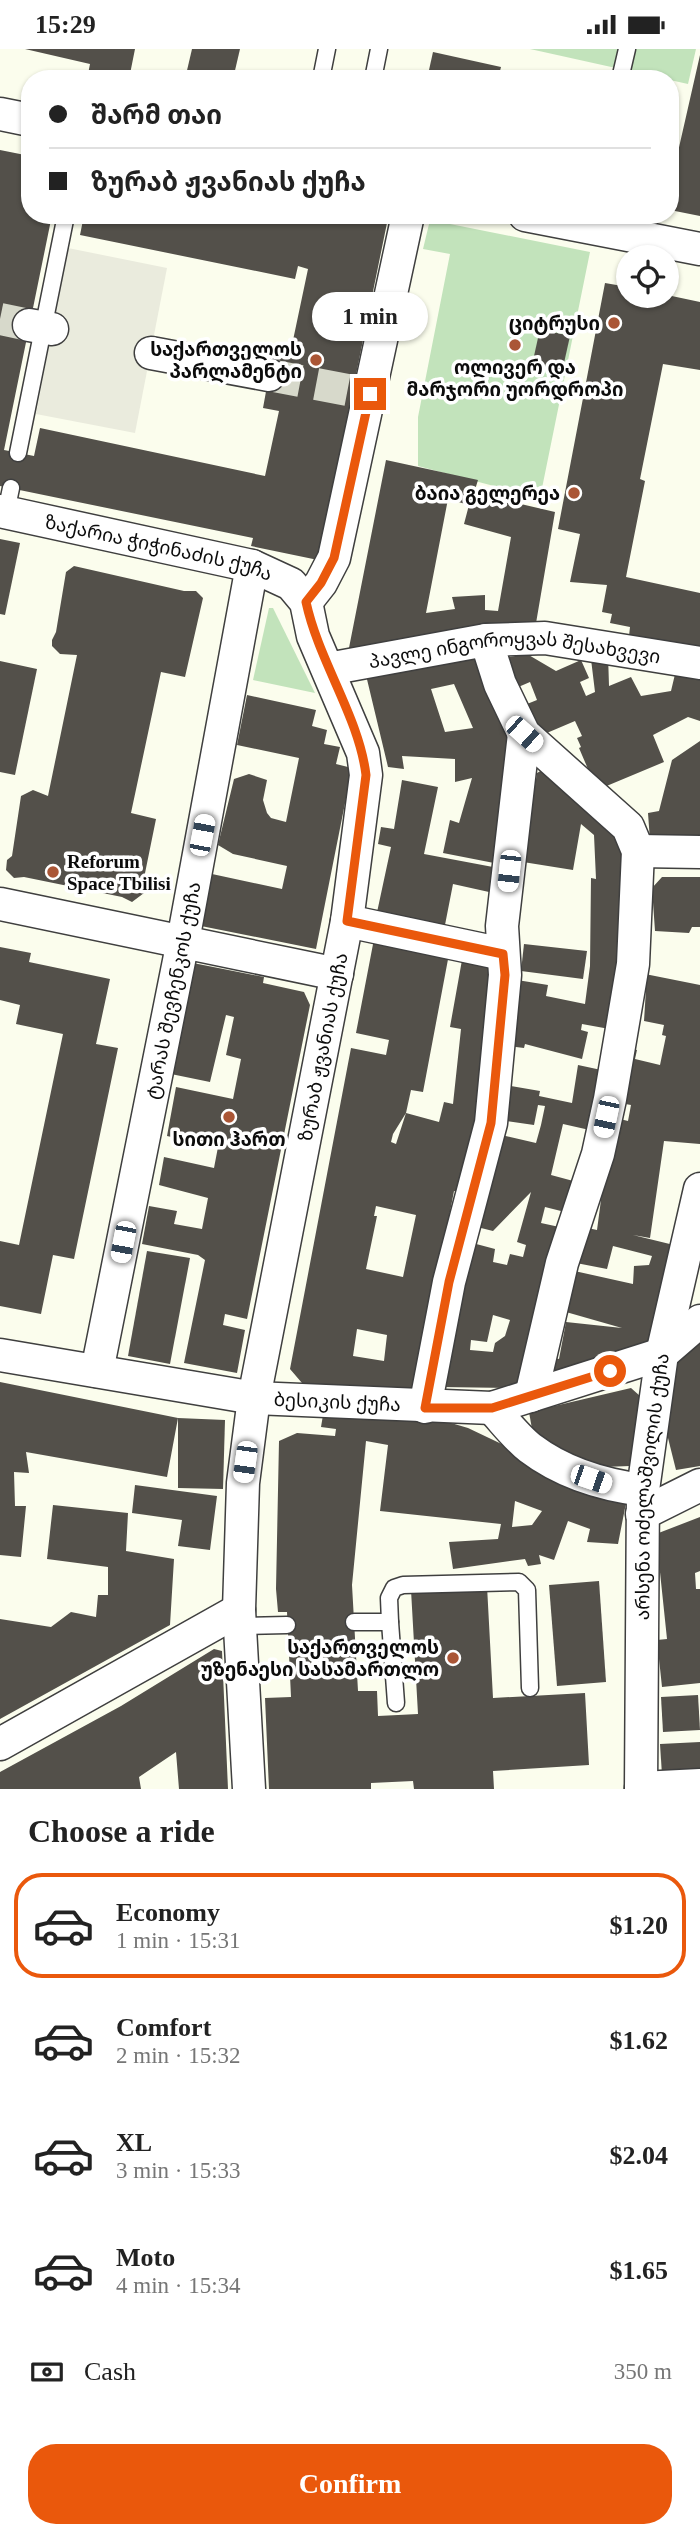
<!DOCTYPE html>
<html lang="en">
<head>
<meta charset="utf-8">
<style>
  body { margin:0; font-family:"Times New Roman","Noto Sans Georgian",serif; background:#f6f6f6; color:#222; height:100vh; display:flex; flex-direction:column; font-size:26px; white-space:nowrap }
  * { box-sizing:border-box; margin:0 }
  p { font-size:23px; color:#767676 }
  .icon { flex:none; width:38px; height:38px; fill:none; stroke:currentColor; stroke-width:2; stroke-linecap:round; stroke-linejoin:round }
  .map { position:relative; height:1740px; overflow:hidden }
  .drawer { display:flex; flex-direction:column; background:#fff; flex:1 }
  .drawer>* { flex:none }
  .guide { position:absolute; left:21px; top:21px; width:658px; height:154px; border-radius:28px; box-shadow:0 2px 5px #0004; display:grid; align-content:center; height:154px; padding:0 28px; background:#fff }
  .controls { position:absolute; left:616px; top:196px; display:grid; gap:14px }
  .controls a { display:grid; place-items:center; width:63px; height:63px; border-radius:50%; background:#fff; box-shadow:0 2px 5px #0004; font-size:35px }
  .end { position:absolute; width:32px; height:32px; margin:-16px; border:9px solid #ea580c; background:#fff; box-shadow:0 0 0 4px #fff }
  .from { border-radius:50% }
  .bubble { position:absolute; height:49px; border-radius:24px; background:#fff; box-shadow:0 2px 5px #0004; font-size:23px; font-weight:800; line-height:49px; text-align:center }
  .car { position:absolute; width:21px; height:42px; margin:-21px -10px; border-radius:9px; box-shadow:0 0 5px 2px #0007; background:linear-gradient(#fff 24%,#345 0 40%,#fff 0 76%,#345 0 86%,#fff 0) }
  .guide b { display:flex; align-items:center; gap:24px; height:66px; font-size:26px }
  .guide b+b { border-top:2px solid #e0e0e0 }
  .guide i { width:18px; height:18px; background:#222 }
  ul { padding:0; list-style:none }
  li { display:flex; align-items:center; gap:21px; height:105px; margin:0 14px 10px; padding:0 14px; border:4px solid transparent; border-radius:28px }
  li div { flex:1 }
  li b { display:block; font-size:26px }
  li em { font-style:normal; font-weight:800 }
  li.active { border-color:#ea580c }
  li>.icon { width:63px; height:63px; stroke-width:1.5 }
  h2 { padding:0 28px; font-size:32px; line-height:84px }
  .pay { display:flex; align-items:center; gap:18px; height:77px; padding:0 28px; font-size:26px }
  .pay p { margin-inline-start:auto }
  .button { display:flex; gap:14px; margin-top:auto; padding:14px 28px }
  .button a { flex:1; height:80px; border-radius:28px; background:#ea580c; color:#fff; font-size:28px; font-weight:800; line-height:80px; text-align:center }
  .status { display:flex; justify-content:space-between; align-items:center; height:49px; padding:0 35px; background:#fff; direction:ltr }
  .status svg { height:19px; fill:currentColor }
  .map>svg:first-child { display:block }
  .green { fill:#c2e3bb }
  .plaza { fill:#eaebdd }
  .building { fill:#53504a; fill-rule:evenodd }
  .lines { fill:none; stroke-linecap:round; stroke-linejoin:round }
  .street-tunnel { stroke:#d7d9cb; stroke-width:32; stroke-dasharray:32 16; stroke-linecap:butt }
  .lane-casing { stroke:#3f3f3f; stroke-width:19 }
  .street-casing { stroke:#3f3f3f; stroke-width:35 }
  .lane { stroke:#fff; stroke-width:16 }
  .street { stroke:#fff; stroke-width:32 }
  .route { stroke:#ea580c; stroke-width:9 }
  .poi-dot { fill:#aa5636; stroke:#fff; stroke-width:2.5 }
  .labels { text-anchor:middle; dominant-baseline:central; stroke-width:7; stroke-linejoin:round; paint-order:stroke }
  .poi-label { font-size:19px; font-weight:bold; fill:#0c0c0c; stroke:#fff; text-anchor:end }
  .street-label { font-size:19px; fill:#0c0c0c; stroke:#fff }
</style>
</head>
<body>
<div class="status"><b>15:29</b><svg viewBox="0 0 49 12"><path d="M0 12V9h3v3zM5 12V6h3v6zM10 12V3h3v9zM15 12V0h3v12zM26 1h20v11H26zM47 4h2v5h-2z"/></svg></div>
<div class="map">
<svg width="700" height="1740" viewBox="0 0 700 1740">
  <rect width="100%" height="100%" fill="#fbfded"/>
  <g class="green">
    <polygon points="530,0 696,0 688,35"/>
    <polygon points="430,171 590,203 540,449 418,417 418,368 450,205 423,200"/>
    <polygon points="269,559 273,559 315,644 253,631"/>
  </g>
  <polygon class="plaza" points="68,199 167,219 135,384 36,365"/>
  <g class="building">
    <polygon points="25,0 135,0 129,30 87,30 90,15"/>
    <polygon points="192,0 240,0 233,30 185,30"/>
    <polygon points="433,3 501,18 498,30 427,30"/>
    <polygon points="700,6 700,167 670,161 670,115 675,116"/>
    <polygon points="0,101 30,107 30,166 52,166 4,401 34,407 40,379 265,427 279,362 263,359 269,326 276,294 292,296 308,220 298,217 295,230 80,186 84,166 295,166 317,171 318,166 347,166 387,174 318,511 251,497 253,489 0,437"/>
    <polygon points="605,234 628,238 628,247 667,246 700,253 700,321 663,315 640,430 645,432 626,528 700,544 700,606 672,595 629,587 630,578 610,574 612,565 602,563 607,536 570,533 580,485 558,480"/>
    <polygon points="540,280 570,287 562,323 532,316"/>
    <path d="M386,411L478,431L474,444L555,463L535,580L347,609ZM448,450L469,456L464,475L511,488L498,562L485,561V546L452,548L455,560L426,564Z"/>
    <polygon points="0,490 20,494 5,566 0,565"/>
    <polygon points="74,517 184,542 196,542 203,549 185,628 161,623 131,764 156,770 143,834 144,844 132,853 122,848 24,828 14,829 6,821 7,811 12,807 21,747 33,741 48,747 77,606 60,605 52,597 52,591 56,583 66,523"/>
    <path d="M483,600L516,674L494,814L443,804L450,771L459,774L472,729L455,733V710L402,707L404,720L388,718L365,622ZM454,635L473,679L445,683L431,640Z"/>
    <polygon points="590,602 608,605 609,637 631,628 641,647 671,642 676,621 700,625 700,672 688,668 653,686 664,713 597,741 579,699 581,698 577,689 582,687 575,672 535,689 522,657 537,651 530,633 509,642 498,610 527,605 556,622 581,611 589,629 580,633 586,647 595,643"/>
    <polygon points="0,612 37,620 15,726 0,723"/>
    <polygon points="247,646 316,661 312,677 327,681 324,695 340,698 336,715 352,719 316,900 201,877 212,825 282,840 287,817 233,805 218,796 234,730 249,725 267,731 263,751 267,764 271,769 286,773 299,709 237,696"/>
    <polygon points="700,692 700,794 650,792 648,764 659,762 672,711"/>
    <polygon points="546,719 625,782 615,981 582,975 581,981 588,983 582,1010 525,995 524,999 508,997 517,931 548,936 546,947 585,955 590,917 591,829 596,830 594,786 581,775 573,821 523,813 537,724"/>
    <polygon points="402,731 438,738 424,805 493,818 489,843 453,835 444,881 376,868 391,798 378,795 381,778 394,780"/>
    <polygon points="662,828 700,828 700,878 692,878 689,884 655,882 652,839"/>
    <path d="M374,890L449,905L423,1043L411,1041L406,1064L393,1085L391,1093L396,1095L406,1064L439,1073L444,1053L453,1055L461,980L450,978L462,911L496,917L484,1042L460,1143L454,1142L415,1345L302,1334L290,1320L351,999L386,1006L389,991L356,984ZM376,1157L416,1166L403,1228L366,1220L377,1167H374ZM357,1280L387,1286L384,1312L353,1307Z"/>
    <polygon points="524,895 587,902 583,930 521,922"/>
    <polygon points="0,898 31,904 29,913 110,930 96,995 118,999 74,1210 53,1206 41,1265 0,1257 0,1192 19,1196 63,985 16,975 20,956 0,951"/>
    <polygon points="193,914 264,928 263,934 304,943 310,956 247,1270 225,1265 223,1276 245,1281 237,1324 184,1314 205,1211 198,1206 142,1195 149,1157 177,1162 174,1175 202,1180 208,1149 159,1136 164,1108 214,1119 218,1098 167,1087 176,1038 233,1050 241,1010 226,1006 234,968 226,966 210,1033 171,1025"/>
    <polygon points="635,923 700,936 700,1095 664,1092 650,1189 633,1186 682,1198 658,1303 580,1329 550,1323 551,1308 559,1310 566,1273 622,1279 559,1261 570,1221 633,1235 634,1217 649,1216 652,1207 613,1197 607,1220 571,1213 583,1178 597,1181 612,1068 628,1072 631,1056 614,1053 625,998 637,1001 635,1010 660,1016 666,987 662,986 664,976 644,972 646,940 632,937"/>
    <path d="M578,1016L606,1022L594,1082L563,1075L551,1126L577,1133L569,1164L545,1158L541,1174L564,1179L528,1335L512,1339L441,1338L465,1192L495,1200L493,1213L507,1216L510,1205L523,1208L526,1196L517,1193L531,1143L493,1182L473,1177L497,1085L536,1094L541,1076L545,1057L538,1056L534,1076L500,1071L505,1036L540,1042L539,1047L572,1054ZM493,1266L510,1271L505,1287L495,1294L493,1303L470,1301L471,1291L487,1293Z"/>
    <polygon points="147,1202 190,1209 170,1315 128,1307"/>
    <polygon points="700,1277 700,1417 676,1421 668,1389 661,1390 664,1310"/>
    <polygon points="0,1333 178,1369 167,1428 26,1403 29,1424 14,1423 15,1457 26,1457 21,1508 0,1506"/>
    <polygon points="631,1339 640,1347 630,1417 577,1419 535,1397 529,1363"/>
    <path d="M324,1360L424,1366L468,1379L626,1454L618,1495L587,1493L590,1480L568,1472L554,1511L539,1506L541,1515L528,1517L525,1510L453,1520L449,1493L498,1490L501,1475L380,1462L388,1396L366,1392L352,1536L358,1642H377L378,1667L418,1665L411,1541L487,1537L493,1649L585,1644L589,1716L493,1722L494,1740H414L413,1732L371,1734V1740H269L265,1649L291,1648L287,1563H278L276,1540L279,1392L297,1384L335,1387L336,1380L321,1378ZM515,1452L542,1462L532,1476L512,1478Z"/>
    <polygon points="178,1369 225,1371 223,1440 178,1439"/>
    <polygon points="135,1436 217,1447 210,1501 178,1497 182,1471 132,1464"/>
    <polygon points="53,1456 128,1464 126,1502 174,1510 170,1576 0,1670 0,1570 51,1578 71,1563 96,1568 98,1546 108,1546 108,1518 47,1510"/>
    <polygon points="700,1468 700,1522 695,1524 696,1540 700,1540 700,1634 662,1638 657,1591 667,1590 656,1485"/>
    <polygon points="599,1532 606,1633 557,1637 549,1536"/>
    <polygon points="214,1600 222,1602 228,1740 179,1740 176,1703 139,1728 141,1740 0,1740 0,1723 121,1657"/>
    <polygon points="698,1646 700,1681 663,1683 661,1648"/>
    <polygon points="700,1693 700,1729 662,1726 660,1695"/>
  </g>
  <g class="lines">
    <g class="street-tunnel">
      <polyline points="0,270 29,276"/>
      <polyline points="269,326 353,342"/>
    </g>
    <g class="lane-casing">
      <g id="lane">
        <polyline points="321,30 327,0"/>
        <polyline points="373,30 379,0"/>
        <polyline points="620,30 627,0"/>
        <polyline points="18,404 66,166"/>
        <polyline points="6,463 11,439"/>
        <polyline points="354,1573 390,1573 389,1549 394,1539 403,1536 519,1533 527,1541 530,1639"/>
        <polyline points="390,1573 396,1654"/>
        <polyline points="240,1577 287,1576"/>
      </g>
    </g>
    <g class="street-casing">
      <g id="street">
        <polyline points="0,65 30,71"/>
        <polyline points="525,166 700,200"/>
        <polyline points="29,276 52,280"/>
        <polyline points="151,304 269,326"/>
        <path id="s1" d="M0,462L252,517L291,535L306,553L313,587L363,704L366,726L347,872L254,1349L243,1434L239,1561L249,1740"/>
        <polyline points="306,553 321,534 334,509 408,166"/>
        <polyline points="486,591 500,635 524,685 628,778 638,802 633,915 610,1050 598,1105 562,1214 531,1347"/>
        <path id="s2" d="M328,620L486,591L545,589L700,614"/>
        <polyline points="638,802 700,803"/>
        <polyline points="0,855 337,925"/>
        <polyline points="347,872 503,905"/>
        <path id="s3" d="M0,1306L254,1349L492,1359L662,1305L700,1272"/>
        <path id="s4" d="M97,1322L183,892L252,517"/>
        <polyline points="425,1358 449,1233 491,1074 505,926 502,877 524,685"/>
        <path d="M492,1359C504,1372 516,1388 530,1399C563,1424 603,1436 643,1441"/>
        <polyline points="642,1465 700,1436"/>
        <polyline points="0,1695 239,1561"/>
        <polyline points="641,1739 700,1736"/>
        <path id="s5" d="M641,1740L643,1441L662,1305L700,1140"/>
      </g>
    </g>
    <use href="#lane" class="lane"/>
    <use href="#street" class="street"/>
  </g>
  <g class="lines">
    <path class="route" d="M370,345L334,509L321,534L306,553C319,613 359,668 366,726L347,872L503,905L505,926L491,1074L449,1233L425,1359H492L610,1322"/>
  </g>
  <g class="poi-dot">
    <circle cx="614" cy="274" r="7"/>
    <circle cx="515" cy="296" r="7"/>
    <circle cx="316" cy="311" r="7"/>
    <circle cx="574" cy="444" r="7"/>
    <circle cx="53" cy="823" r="7"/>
    <circle cx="229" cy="1068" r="7"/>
    <circle cx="453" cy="1609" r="7"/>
  </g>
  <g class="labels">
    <g class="poi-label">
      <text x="600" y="274">ციტრუსი</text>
      <text x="302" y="300">საქართველოს<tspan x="302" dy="22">პარლამენტი</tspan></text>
      <text x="515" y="318" text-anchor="middle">ოლივერ და<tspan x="515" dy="22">მარჯორი უორდროპი</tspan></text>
      <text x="560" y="444">ბაია გელერეა</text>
      <text x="67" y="812" text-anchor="start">Reforum<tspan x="67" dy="22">Space Tbilisi</tspan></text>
      <text x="229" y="1090" text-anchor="middle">სითი ჰართ</text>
      <text x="439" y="1598">საქართველოს<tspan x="439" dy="22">უზენაესი სასამართლო</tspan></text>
    </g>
    <g class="street-label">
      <text stroke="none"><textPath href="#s1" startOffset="163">ზაქარია ჭიჭინაძის ქუჩა</textPath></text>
      <text stroke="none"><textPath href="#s2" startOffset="189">პავლე ინგოროყვას შესახვევი</textPath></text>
      <text stroke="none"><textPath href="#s4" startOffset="388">ტარას შევჩენკოს ქუჩა</textPath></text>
      <text transform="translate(323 998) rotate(-79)">ზურაბ ჟვანიას ქუჩა</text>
      <text stroke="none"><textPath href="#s3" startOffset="341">ბესიკის ქუჩა</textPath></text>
      <text stroke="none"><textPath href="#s5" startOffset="303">არსენა ოძელაშვილის ქუჩა</textPath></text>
    </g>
  </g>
</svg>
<div class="controls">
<a><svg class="icon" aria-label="locate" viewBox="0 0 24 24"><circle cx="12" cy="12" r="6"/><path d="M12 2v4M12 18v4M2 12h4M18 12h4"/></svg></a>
</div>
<i class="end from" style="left:610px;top:1322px"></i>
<i class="end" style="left:370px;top:345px"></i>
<div class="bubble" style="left:312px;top:243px;width:116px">1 min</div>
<i class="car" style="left:524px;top:685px;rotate:132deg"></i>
<i class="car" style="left:202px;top:786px;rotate:11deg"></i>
<i class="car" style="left:509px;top:822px;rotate:186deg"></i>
<i class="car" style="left:606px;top:1068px;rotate:192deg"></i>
<i class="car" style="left:123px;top:1193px;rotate:191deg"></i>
<i class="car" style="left:245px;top:1413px;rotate:188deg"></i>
<i class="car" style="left:591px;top:1430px;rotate:109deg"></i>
<div class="guide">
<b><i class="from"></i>შარმ თაი</b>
<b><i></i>ზურაბ ჟვანიას ქუჩა</b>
</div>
</div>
<section class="drawer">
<h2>Choose a ride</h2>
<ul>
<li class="active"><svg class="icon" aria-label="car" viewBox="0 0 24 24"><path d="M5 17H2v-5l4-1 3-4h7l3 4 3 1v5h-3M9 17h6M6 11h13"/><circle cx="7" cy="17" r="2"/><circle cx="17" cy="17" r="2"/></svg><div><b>Economy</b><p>1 min · 15:31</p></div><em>$1.20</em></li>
<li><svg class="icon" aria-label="car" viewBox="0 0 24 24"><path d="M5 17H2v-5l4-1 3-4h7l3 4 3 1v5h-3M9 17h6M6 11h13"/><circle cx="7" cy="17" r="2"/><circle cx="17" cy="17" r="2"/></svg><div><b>Comfort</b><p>2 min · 15:32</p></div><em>$1.62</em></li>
<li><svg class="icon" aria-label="car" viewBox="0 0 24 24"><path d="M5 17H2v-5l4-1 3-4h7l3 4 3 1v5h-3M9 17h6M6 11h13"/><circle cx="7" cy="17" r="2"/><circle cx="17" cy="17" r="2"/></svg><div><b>XL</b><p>3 min · 15:33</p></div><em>$2.04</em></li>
<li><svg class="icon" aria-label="car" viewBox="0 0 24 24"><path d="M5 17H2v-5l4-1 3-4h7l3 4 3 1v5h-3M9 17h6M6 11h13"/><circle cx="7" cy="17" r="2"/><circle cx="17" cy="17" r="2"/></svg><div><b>Moto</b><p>4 min · 15:34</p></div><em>$1.65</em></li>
</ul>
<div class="pay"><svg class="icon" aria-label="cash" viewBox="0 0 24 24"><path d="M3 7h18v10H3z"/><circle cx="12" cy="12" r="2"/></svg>Cash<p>350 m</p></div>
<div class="button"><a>Confirm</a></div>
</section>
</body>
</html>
